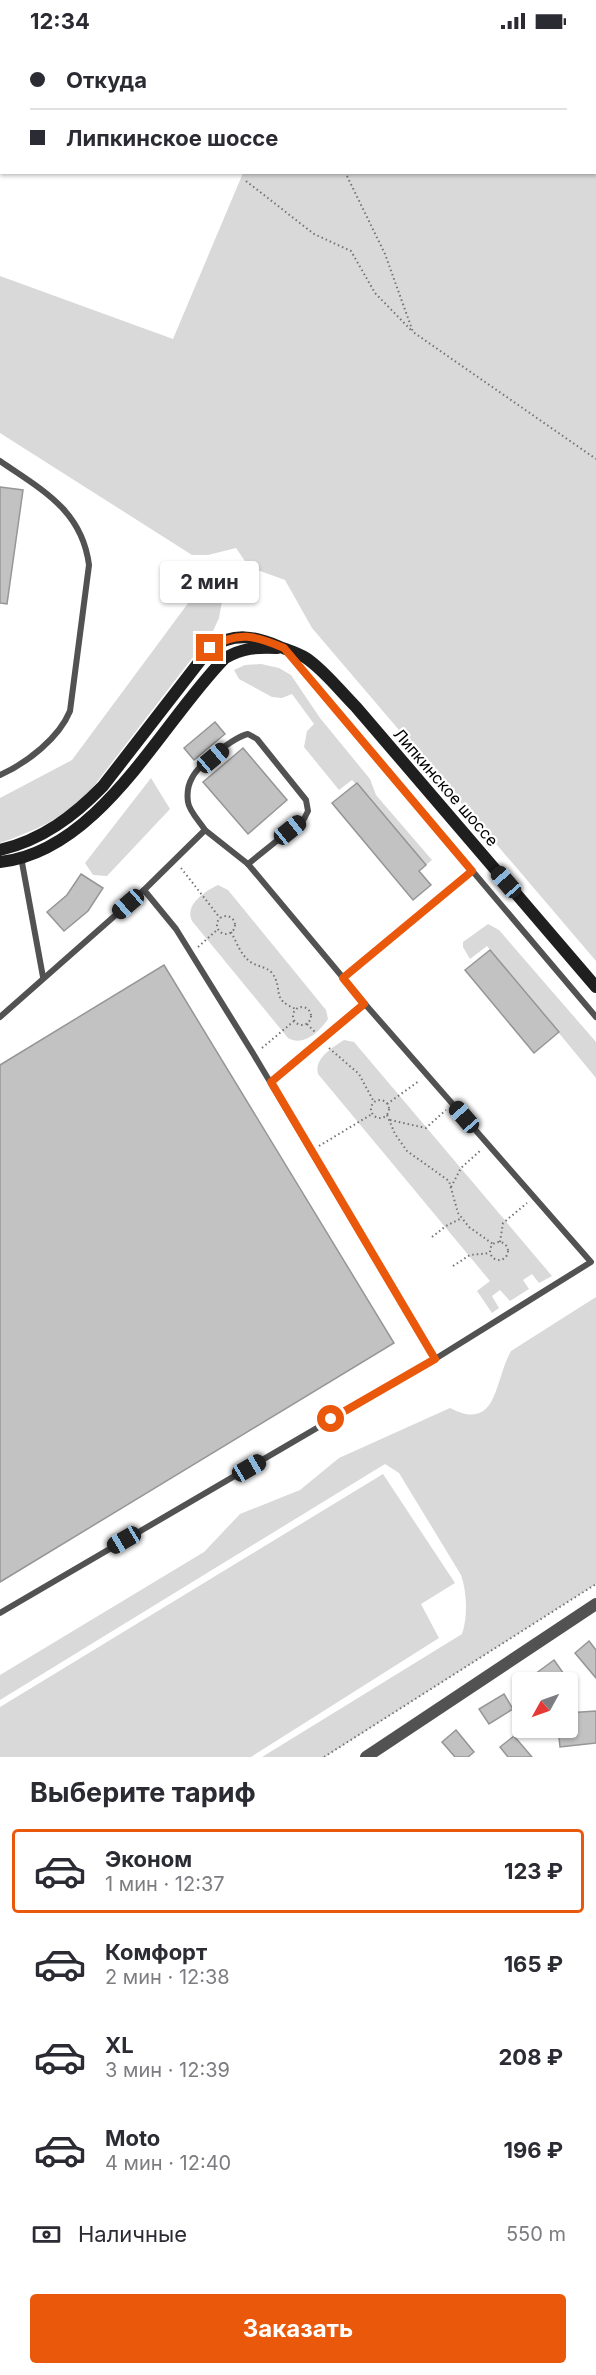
<!DOCTYPE html>
<html lang="ru">
<head>
<meta charset="utf-8">
<style>
  body { margin:0; font-family:Inter,sans-serif; background:#f2f2f3; color:#2b2b33; height:100vh; display:flex; flex-direction:column; font-size:22px; white-space:nowrap }
  * { box-sizing:border-box; margin:0 }
  p { font-size:20px; color:#7c7c81 }
  .icon { flex:none; width:33px; height:33px; fill:none; stroke:currentColor; stroke-width:2; stroke-linecap:round; stroke-linejoin:round }
  .map { position:relative; height:1715px; overflow:hidden }
  .details { display:flex; flex-direction:column; background:#fff; flex:1 }
  .details>* { flex:none }
  .top-card { position:absolute; left:0px; top:0px; width:597px; height:132px; box-shadow:0 2px 4px #0004; display:grid; align-content:center; height:132px; padding:0 30px; background:#fff }
  .needle { width:39px; rotate:230deg }
  .tools { position:absolute; left:512px; top:1630px; display:grid; gap:12px }
  .tools a { display:grid; place-items:center; width:66px; height:66px; border-radius:6px; background:#fff; box-shadow:0 2px 4px #0004; font-size:30px }
  .end { position:absolute; width:27px; height:27px; margin:-14px; border:8px solid #ea580c; background:#fff; box-shadow:0 0 0 3px #fff }
  .from { border-radius:50% }
  .bubble { position:absolute; height:42px; border-radius:6px; background:#fff; box-shadow:0 2px 4px #0004; font-size:20px; font-weight:700; line-height:42px; text-align:center }
  .car { position:absolute; width:18px; height:36px; margin:-18px -9px; border-radius:8px; box-shadow:0 0 4px 2px #0007; background:linear-gradient(#222 24%,#8ab4d8 0 40%,#222 0 76%,#8ab4d8 0 86%,#222 0) }
  .top-card b { display:flex; align-items:center; gap:21px; height:57px; font-size:22px }
  .top-card b+b { border-top:2px solid #e1e1e2 }
  .top-card i { width:15px; height:15px; background:#2b2b33 }
  ul { padding:0; list-style:none }
  li { display:flex; align-items:center; gap:18px; height:84px; margin:0 12px 9px; padding:0 18px; border:3px solid transparent; border-radius:6px }
  li div { flex:1 }
  li b { display:block; font-size:22px }
  li em { font-style:normal; font-weight:700 }
  li.current { border-color:#ea580c }
  li>.icon { width:54px; height:54px; stroke-width:1.5 }
  h2 { padding:0 30px; font-size:27px; line-height:72px }
  .pay { display:flex; align-items:center; gap:15px; height:66px; padding:0 30px; font-size:22px }
  .pay p { margin-inline-start:auto }
  .button { display:flex; gap:12px; margin-top:auto; padding:12px 30px }
  .button a { flex:1; height:69px; border-radius:6px; background:#ea580c; color:#fff; font-size:24px; font-weight:700; line-height:69px; text-align:center }
  .status { display:flex; justify-content:space-between; align-items:center; height:42px; padding:0 30px; background:#fff; direction:ltr }
  .status svg { height:16px; fill:currentColor }
  .map>svg:first-child { display:block }
  .green { fill:#d9d9d9 }
  .building { fill:#c2c2c2; stroke:#969696; stroke-width:1.5 }
  .lines { fill:none; stroke-linecap:round; stroke-linejoin:round }
  .path { stroke:#747474; stroke-width:2; stroke-dasharray:1.5 3; stroke-linecap:butt }
  .lane { stroke:#525252; stroke-width:6 }
  .street { stroke:#525252; stroke-width:12 }
  .secondary { stroke:#1f1f1f; stroke-width:12 }
  .route { stroke:#ea580c; stroke-width:8 }
  .labels { text-anchor:middle; dominant-baseline:central; stroke-width:4.5; stroke-linejoin:round; paint-order:stroke }
  .street-label { font-size:16px; fill:#000; stroke:#fff }
</style>
</head>
<body>
<div class="status"><b>12:34</b><svg viewBox="0 0 49 12"><path d="M0 12V9h3v3zM5 12V6h3v6zM10 12V3h3v9zM15 12V0h3v12zM26 1h20v11H26zM47 4h2v5h-2z"/></svg></div>
<div class="map">
<svg width="596" height="1715" viewBox="0 0 596 1715">
  <rect width="100%" height="100%" fill="#fff"/>
  <g class="green">
    <polygon points="596,118 596,919 312,586 285,538 249,525 236,506 208,513 192,513 0,391 0,234 173,297 243,131 596,130"/>
    <path d="M206,537L223,554L219,576L213,589L90,749C65,776 34,789 0,801V756L72,718Z"/>
    <polygon points="261,622 279,626 291,633 320,676 370,737 376,753 432,818 426,823 352,738 339,748 304,705 307,689 314,682 292,652 282,656 272,655 239,637 234,628 245,623"/>
    <polygon points="151,736 170,767 107,834 93,833 85,821"/>
    <path d="M218,843L228,848L326,968L328,977C319,990 303,1005 288,996L192,879C184,863 205,849 218,843Z"/>
    <polygon points="488,882 499,888 596,1000 596,1036 487,904 470,917 463,905 463,900"/>
    <path d="M344,998L354,1000L552,1234L539,1241L532,1232L523,1238L529,1247L510,1259L500,1248L492,1254L499,1266L492,1271L477,1249L490,1239L318,1032C314,1016 332,1006 344,998Z"/>
    <path d="M596,1255V1542L325,1715H262L462,1592C468,1574 467,1550 461,1533L399,1431L385,1422L0,1658V1633L204,1510L240,1472L300,1448L339,1416L450,1366C498,1391 494,1339 511,1309Z"/>
    <polygon points="383,1432 455,1541 421,1562 439,1596 251,1715 0,1715 0,1665"/>
  </g>
  <g class="building">
    <polygon points="0,445 23,448 7,562 0,561"/>
    <polygon points="215,680 225,692 194,718 184,706"/>
    <polygon points="243,706 287,758 248,792 203,740"/>
    <polygon points="357,741 426,823 419,829 431,843 413,858 332,761"/>
    <polygon points="81,832 103,846 88,869 64,889 47,870 67,853"/>
    <polygon points="490,908 559,990 534,1011 465,928"/>
    <polygon points="164,923 394,1301 0,1540 0,1023"/>
    <polygon points="589,1599 596,1608 596,1636 575,1611"/>
    <polygon points="554,1618 566,1635 556,1641 543,1641 535,1632"/>
    <polygon points="504,1652 513,1667 489,1682 479,1667"/>
    <polygon points="596,1669 596,1701 560,1705 558,1686 567,1686 567,1671"/>
    <polygon points="456,1688 474,1710 468,1715 455,1715 442,1700"/>
    <polygon points="514,1694 532,1715 508,1715 500,1705"/>
  </g>
  <g class="lines">
    <g class="path">
      <polyline points="345,130 385,212 413,290 596,417"/>
      <polyline points="246,139 314,192 351,209 375,251 411,288"/>
      <polyline points="181,826 220,876"/>
      <circle cx="226" cy="883" r="9"/>
      <path d="M231,890C237,901 241,914 252,921C259,925 267,925 272,931C284,947 270,957 296,967"/>
      <polyline points="198,905 218,887"/>
      <circle cx="302" cy="974" r="9"/>
      <polyline points="307,982 315,990"/>
      <polyline points="262,1006 294,979"/>
      <polyline points="329,1006 359,1032 374,1060"/>
      <circle cx="380" cy="1067" r="9"/>
      <polyline points="387,1062 419,1039"/>
      <polyline points="387,1073 395,1092 407,1109 449,1139 458,1171 469,1185 493,1202"/>
      <polyline points="390,1078 426,1086 446,1068"/>
      <polyline points="319,1104 372,1072"/>
      <polyline points="451,1145 461,1126 481,1108"/>
      <polyline points="432,1195 446,1184 462,1176"/>
      <polyline points="500,1200 503,1181 527,1161"/>
      <circle cx="499" cy="1209" r="9"/>
      <polyline points="453,1224 470,1213 490,1211"/>
      <polyline points="324,1715 596,1542"/>
    </g>
    <g class="lane">
      <polyline points="0,4 1,0"/>
      <path d="M0,419C42,448 82,468 89,523L70,669C59,696 27,721 0,733"/>
      <polyline points="288,611 596,975"/>
      <path d="M205,788C200,780 189,769 188,760C187,753 188,743 192,736C198,723 234,695 248,692L257,697L306,758L308,769L304,777L248,822"/>
      <polyline points="21,815 43,935"/>
      <polyline points="144,848 205,788 248,822 365,962 591,1220 435,1317"/>
      <polyline points="343,936 472,829"/>
      <polyline points="0,975 144,848 176,887 254,1013 435,1317 0,1571"/>
      <polyline points="271,1040 365,962"/>
    </g>
    <g class="street">
      <polyline points="69,0 75,2"/>
      <polyline points="135,0 141,2"/>
      <polyline points="284,2 287,0"/>
      <polyline points="314,2 316,0"/>
      <polyline points="366,1715 596,1562"/>
    </g>
    <g class="secondary">
      <path d="M0,808C42,798 74,774 103,744L210,606C234,590 255,594 280,605C288,608 298,611 306,616C324,628 340,649 356,665L596,945"/>
      <path d="M0,820C100,809 161,681 225,616C243,606 256,605 277,606"/>
    </g>
  </g>
  <g class="lines">
    <path class="route" d="M210,606C238,588 256,594 284,606L472,829L343,936L364,962L271,1040L435,1317L331,1377"/>
  </g>
  <g class="labels">
    <g class="street-label">
      <text transform="translate(446 745) rotate(49)">Липкинское шоссе</text>
    </g>
  </g>
</svg>
<div class="tools">
<a><svg class="needle" viewBox="-14 -14 28 28"><path d="M0-13l5 13h-10z" fill="#e53935"/><path d="M0 13l5-13h-10z" fill="#7c7c81"/></svg></a>
</div>
<i class="end from" style="left:331px;top:1377px"></i>
<i class="end" style="left:210px;top:606px"></i>
<div class="bubble" style="left:160px;top:519px;width:99px">2 мин</div>
<i class="car" style="left:213px;top:716px;rotate:50deg"></i>
<i class="car" style="left:290px;top:788px;rotate:51deg"></i>
<i class="car" style="left:506px;top:840px;rotate:319deg"></i>
<i class="car" style="left:128px;top:862px;rotate:229deg"></i>
<i class="car" style="left:464px;top:1075px;rotate:319deg"></i>
<i class="car" style="left:249px;top:1426px;rotate:60deg"></i>
<i class="car" style="left:124px;top:1498px;rotate:240deg"></i>
<div class="top-card">
<b><i class="from"></i>Откуда</b>
<b><i></i>Липкинское шоссе</b>
</div>
</div>
<section class="details">
<h2>Выберите тариф</h2>
<ul>
<li class="current"><svg class="icon" aria-label="car" viewBox="0 0 24 24"><path d="M5 17H2v-5l4-1 3-4h7l3 4 3 1v5h-3M9 17h6M6 11h13"/><circle cx="7" cy="17" r="2"/><circle cx="17" cy="17" r="2"/></svg><div><b>Эконом</b><p>1 мин · 12:37</p></div><em>123 ₽</em></li>
<li><svg class="icon" aria-label="car" viewBox="0 0 24 24"><path d="M5 17H2v-5l4-1 3-4h7l3 4 3 1v5h-3M9 17h6M6 11h13"/><circle cx="7" cy="17" r="2"/><circle cx="17" cy="17" r="2"/></svg><div><b>Комфорт</b><p>2 мин · 12:38</p></div><em>165 ₽</em></li>
<li><svg class="icon" aria-label="car" viewBox="0 0 24 24"><path d="M5 17H2v-5l4-1 3-4h7l3 4 3 1v5h-3M9 17h6M6 11h13"/><circle cx="7" cy="17" r="2"/><circle cx="17" cy="17" r="2"/></svg><div><b>XL</b><p>3 мин · 12:39</p></div><em>208 ₽</em></li>
<li><svg class="icon" aria-label="car" viewBox="0 0 24 24"><path d="M5 17H2v-5l4-1 3-4h7l3 4 3 1v5h-3M9 17h6M6 11h13"/><circle cx="7" cy="17" r="2"/><circle cx="17" cy="17" r="2"/></svg><div><b>Moto</b><p>4 мин · 12:40</p></div><em>196 ₽</em></li>
</ul>
<div class="pay"><svg class="icon" aria-label="cash" viewBox="0 0 24 24"><path d="M3 7h18v10H3z"/><circle cx="12" cy="12" r="2"/></svg>Наличные<p>550 m</p></div>
<div class="button"><a>Заказать</a></div>
</section>
</body>
</html>
